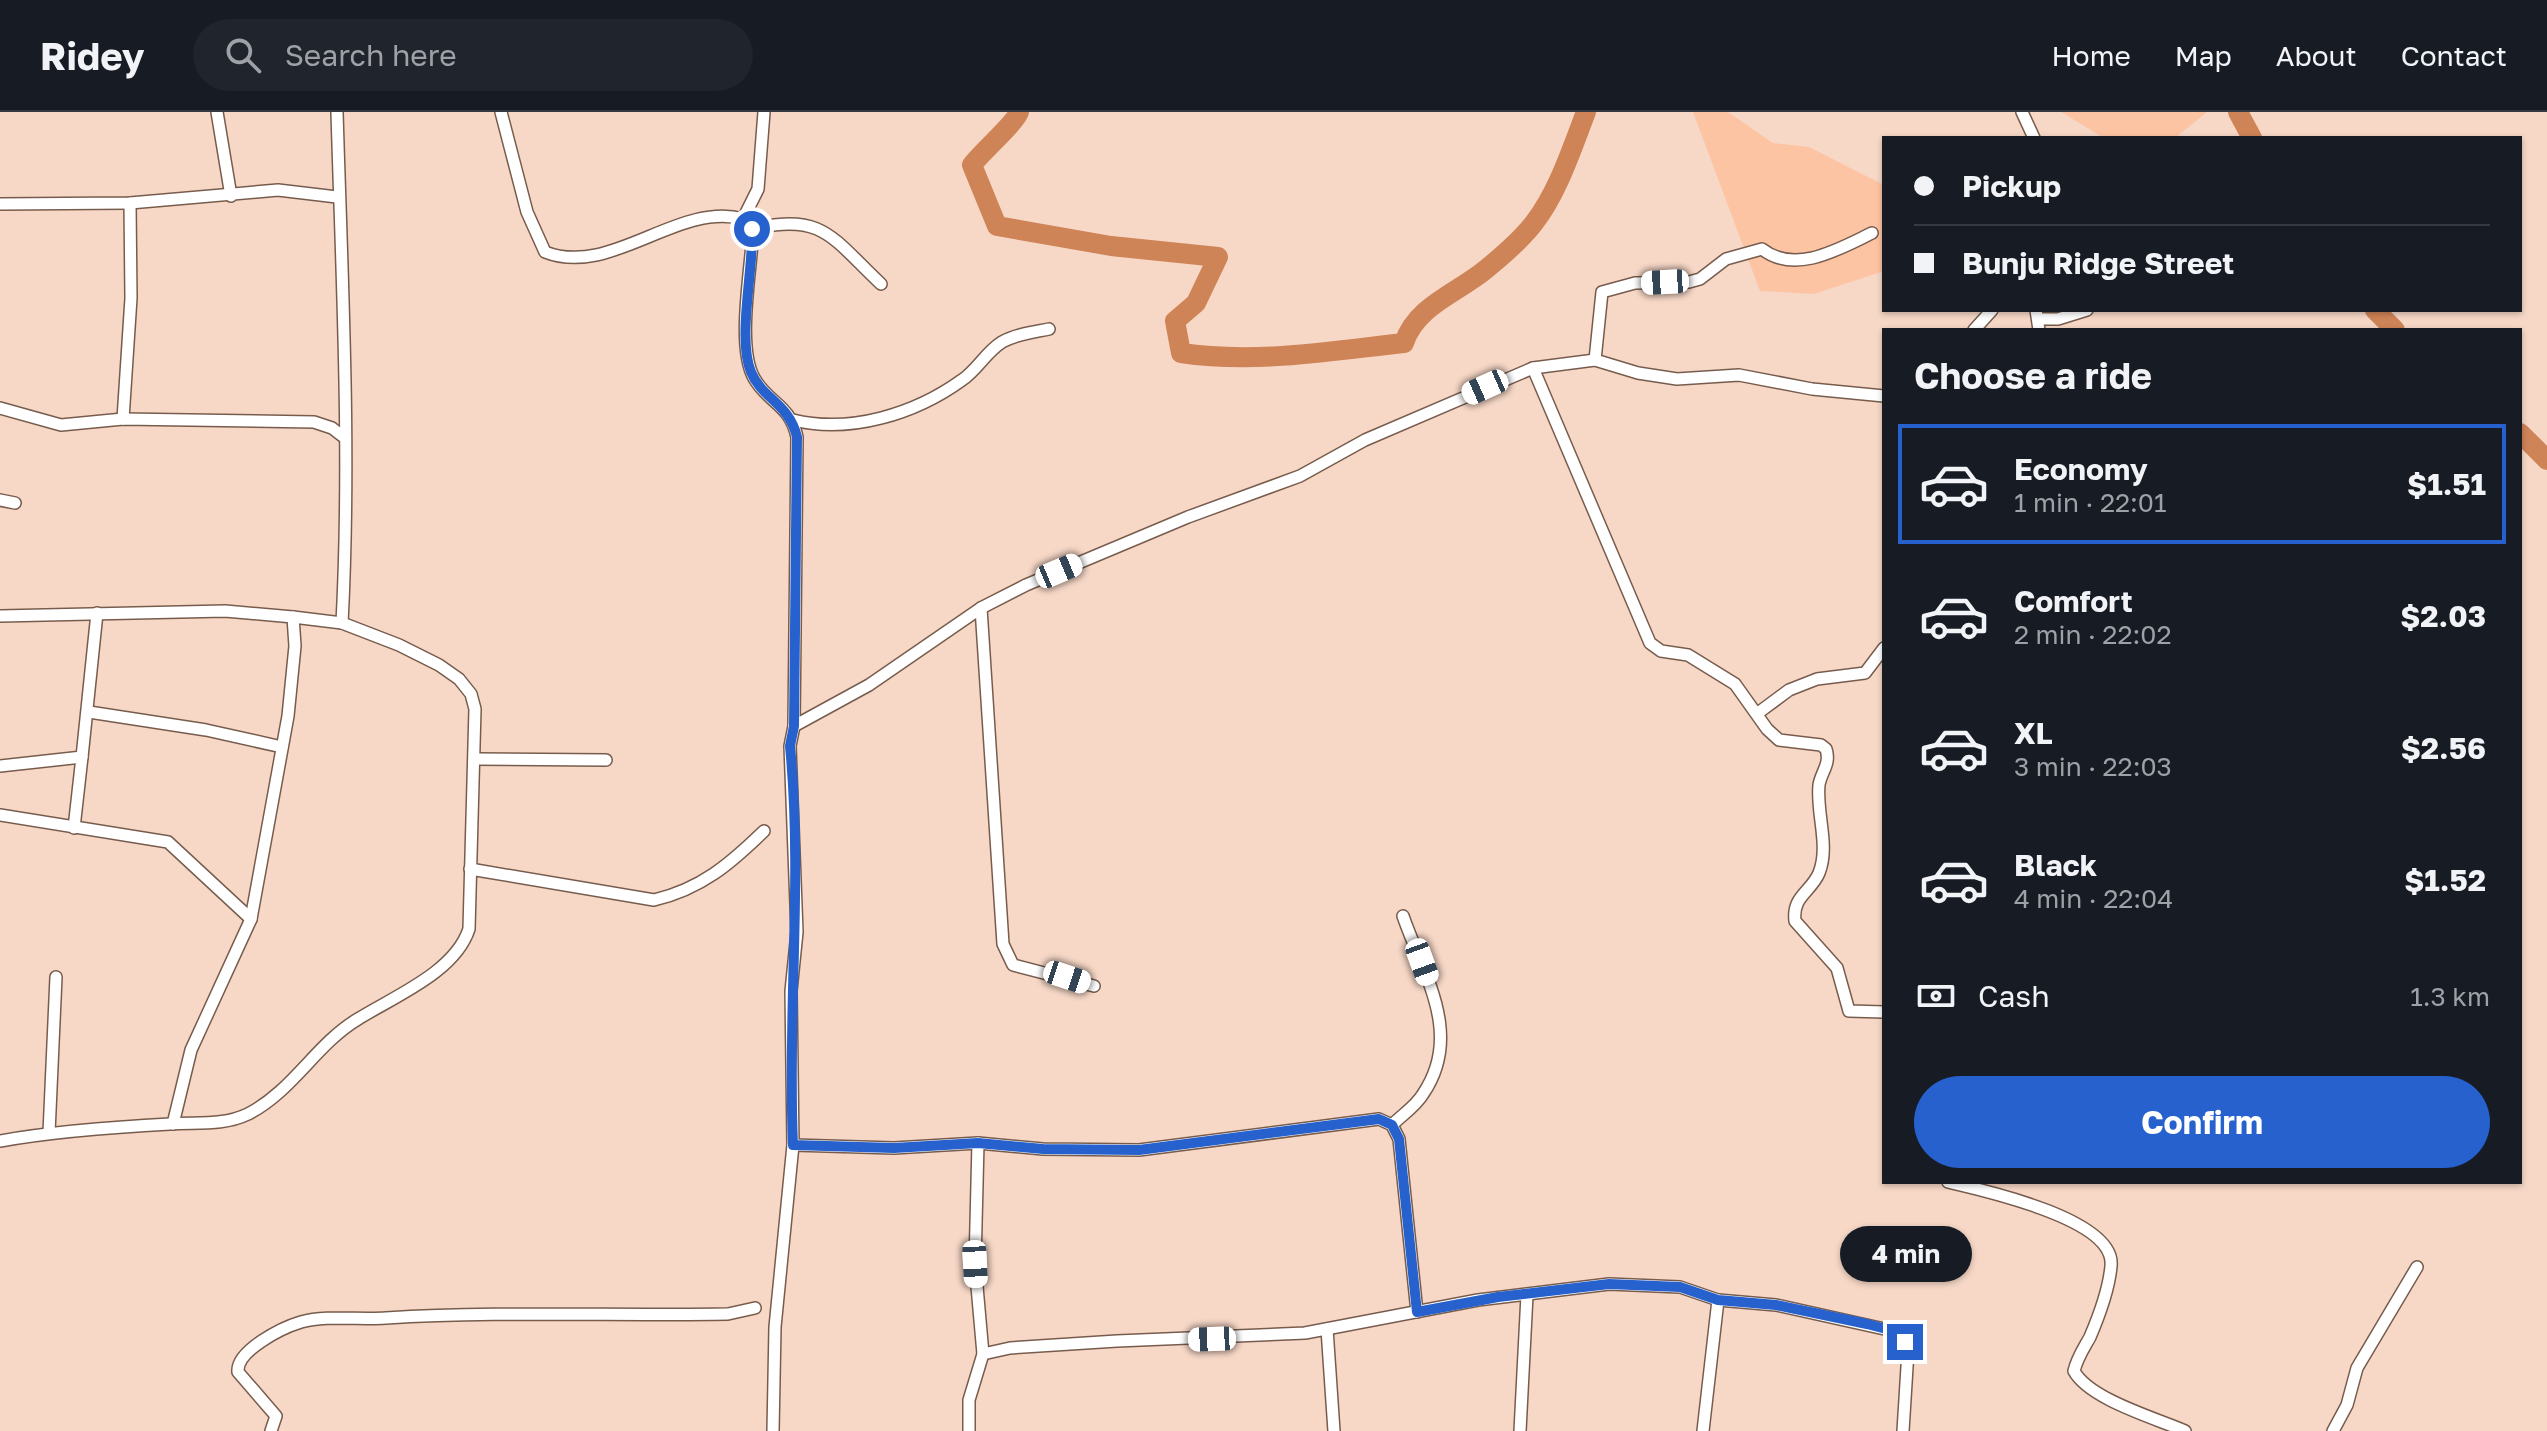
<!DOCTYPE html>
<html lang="en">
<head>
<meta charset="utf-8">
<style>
  body { margin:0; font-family:"Golos Text",sans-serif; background:#20242c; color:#f1f3f6; height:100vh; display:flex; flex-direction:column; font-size:30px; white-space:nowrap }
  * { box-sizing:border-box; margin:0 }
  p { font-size:26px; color:#9ea1a6 }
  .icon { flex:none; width:44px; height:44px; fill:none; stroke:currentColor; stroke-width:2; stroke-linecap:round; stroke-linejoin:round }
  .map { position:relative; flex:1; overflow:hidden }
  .side { position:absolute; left:1882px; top:216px; width:640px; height:856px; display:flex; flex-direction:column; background:#171b24; border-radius:0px; box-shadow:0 2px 6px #0004 }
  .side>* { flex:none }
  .banner { position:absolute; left:1882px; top:24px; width:640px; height:176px; border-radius:0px; box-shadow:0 2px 6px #0004; display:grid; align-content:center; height:176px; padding:0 32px; background:#171b24 }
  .end { position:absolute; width:36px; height:36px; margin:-18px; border:10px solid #2661ce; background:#fff; box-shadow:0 0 0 4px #fff }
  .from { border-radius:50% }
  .bubble { position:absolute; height:56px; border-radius:28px; background:#171b24; box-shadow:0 2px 6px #0004; font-size:26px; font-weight:700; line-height:56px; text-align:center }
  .car { position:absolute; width:24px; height:48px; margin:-24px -12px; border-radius:10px; box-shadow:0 0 6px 2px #0007; background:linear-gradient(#fff 24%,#345 0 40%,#fff 0 76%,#345 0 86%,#fff 0) }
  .banner b { display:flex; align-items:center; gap:28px; height:76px; font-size:30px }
  .banner b+b { border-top:2px solid #363941 }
  .banner i { width:20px; height:20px; background:#f1f3f6 }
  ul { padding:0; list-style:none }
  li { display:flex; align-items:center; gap:24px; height:120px; margin:0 16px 12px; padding:0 16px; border:4px solid transparent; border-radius:0px }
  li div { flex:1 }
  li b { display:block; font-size:30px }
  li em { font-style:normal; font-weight:700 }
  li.on { border-color:#2661ce }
  li>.icon { width:72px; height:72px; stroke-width:1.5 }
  h2 { padding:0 32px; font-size:36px; line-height:96px }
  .pay { display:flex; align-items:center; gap:20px; height:88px; padding:0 32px; font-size:30px }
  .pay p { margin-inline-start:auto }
  .action { display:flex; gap:16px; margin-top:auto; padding:16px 32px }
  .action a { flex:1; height:92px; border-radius:48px; background:#2661ce; color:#fff; font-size:32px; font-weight:700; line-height:92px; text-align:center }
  header { display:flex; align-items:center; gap:48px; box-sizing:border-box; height:112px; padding:0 40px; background:#171b24; border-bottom:2px solid #363941 }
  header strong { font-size:38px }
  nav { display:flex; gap:44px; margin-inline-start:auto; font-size:28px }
  .search { width:560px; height:72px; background:#20242c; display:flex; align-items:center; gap:20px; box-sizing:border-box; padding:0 28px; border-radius:44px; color:#9ea1a6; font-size:30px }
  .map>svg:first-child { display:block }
  .green { fill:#fdc4a3 }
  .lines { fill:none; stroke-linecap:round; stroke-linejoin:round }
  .river { stroke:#cf8457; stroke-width:20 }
  .minor-casing { stroke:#775c4d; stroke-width:14 }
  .minor { stroke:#fff; stroke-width:11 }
  .route { stroke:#2661ce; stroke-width:10 }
</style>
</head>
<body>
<header>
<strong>Ridey</strong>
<div class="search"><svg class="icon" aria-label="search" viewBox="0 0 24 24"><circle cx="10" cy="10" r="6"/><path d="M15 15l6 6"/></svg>Search here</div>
<nav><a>Home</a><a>Map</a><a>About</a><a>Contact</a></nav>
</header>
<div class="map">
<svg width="2547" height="1319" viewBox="0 0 2547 1319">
  <rect width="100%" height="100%" fill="#f7d8c7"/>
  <g class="green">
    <polygon points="1693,0 1728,0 1773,31 1809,35 1884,73 1884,159 1814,182 1760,179"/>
    <polygon points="2061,0 2207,0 2175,26 2104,26"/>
  </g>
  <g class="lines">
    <g class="river">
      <path d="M1019,0C1016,10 981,41 972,53L997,114L1111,134L1218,145L1196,191L1175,209L1181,241C1255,252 1330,239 1404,231C1416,194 1457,181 1485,158C1501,145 1521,128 1534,111C1558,80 1572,36 1586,0"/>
      <polyline points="2238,0 2252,26"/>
      <polyline points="2375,198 2395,218"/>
      <polyline points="2520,321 2547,348"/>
    </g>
    <g class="minor-casing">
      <g id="minor">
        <polyline points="217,0 231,84"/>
        <path d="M337,0C342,170 351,340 342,511"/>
        <path d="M501,0L527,100L545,140C611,166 678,89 743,107L752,117V130C750,164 737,236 754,266C768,291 790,292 797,325L794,614L790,634L797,820L791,879L793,1033L775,1215L773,1319"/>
        <polyline points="2022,0 2034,26"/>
        <polyline points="0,92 130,91 278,78 337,85"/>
        <polyline points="743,107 758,77 764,0"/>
        <path d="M752,117C823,100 832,126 881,172"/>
        <polyline points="2036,198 2039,218"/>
        <polyline points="2038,207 2058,207 2087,198"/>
        <polyline points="1974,218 1992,198"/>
        <path d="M1595,248L1602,180L1635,171L1689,170L1700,167L1726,147L1762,137C1795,163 1839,137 1872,121"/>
        <path d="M1533,256L1650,531L1661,539L1688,543L1735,572L1767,617L1779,628L1821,633L1826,637C1831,652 1821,660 1819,673C1816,701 1830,734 1819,761C1811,780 1792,784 1795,809L1837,856L1849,899L1884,900"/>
        <polyline points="0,296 61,313 123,307 314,310 332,316 345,326"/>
        <polyline points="123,307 131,186 130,91"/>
        <path d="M793,308C850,322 915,302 962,268C977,258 986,240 1002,230C1016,222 1034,220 1049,217"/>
        <polyline points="0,388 15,391"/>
        <polyline points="981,496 1003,832 1013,853 1094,874"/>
        <path d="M0,504L225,499L293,505L342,511L399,533L439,553L459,567L471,582L475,597L469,817C455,860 395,884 358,907C316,932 293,979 248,1002C223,1014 197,1010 170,1012C113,1015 56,1019 0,1029"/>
        <polyline points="89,600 206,618 282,635"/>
        <polyline points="1758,601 1789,578 1817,567 1865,561 1884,536"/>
        <polyline points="794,614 869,573 981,496 1026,473 1188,405 1300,364 1365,328 1533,256 1595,248 1638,261 1677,267 1739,263 1812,277 1884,284"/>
        <polyline points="475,647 606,648"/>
        <polyline points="0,654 82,645 97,501"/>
        <polyline points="0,703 168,730 251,807"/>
        <polyline points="74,716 82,645"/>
        <path d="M470,757L654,788C701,777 730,752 764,719"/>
        <polyline points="173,1012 191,938 251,807 288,604 295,534 293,505"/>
        <path d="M1392,1013C1402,1003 1416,994 1423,982C1464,922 1423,862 1403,804"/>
        <polyline points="49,1021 56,865"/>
        <polyline points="793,1033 894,1036 978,1031 1043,1037 1139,1038 1379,1007 1392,1013 1399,1027 1417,1200"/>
        <path d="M1948,1070C1982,1078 2116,1107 2111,1154C2109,1177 2099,1204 2090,1225C2084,1236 2077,1246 2074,1259C2089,1287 2155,1306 2185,1319"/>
        <polyline points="1327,1217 1334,1319"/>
        <polyline points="983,1242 1010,1236 1117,1229 1305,1221 1478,1188 1609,1172 1680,1175 1718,1188 1776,1193 1898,1220 1908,1239 1903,1319"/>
        <path d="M271,1319L276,1304L238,1260C236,1239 281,1216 301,1210C327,1203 358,1208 386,1206C500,1199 614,1204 728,1202L755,1196"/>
        <polyline points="969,1319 969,1288 983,1242 975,1152 978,1031"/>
        <polyline points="1520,1319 1527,1183"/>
        <polyline points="1703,1319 1718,1188"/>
        <polyline points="2333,1319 2347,1293 2357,1256 2417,1155"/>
      </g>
    </g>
    <use href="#minor" class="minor"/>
  </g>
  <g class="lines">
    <path class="route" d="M752,117C754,155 737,227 751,260C762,287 789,291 797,325L794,614L790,634C803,767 787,899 793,1033L894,1036L978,1031L1043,1037L1139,1038L1379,1007L1392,1013L1399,1027L1417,1200L1498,1185L1609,1172L1680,1175L1718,1188L1776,1193L1867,1212L1898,1220L1905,1230"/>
  </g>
</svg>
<i class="end from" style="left:752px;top:117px"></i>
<i class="end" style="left:1905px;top:1230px"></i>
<div class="bubble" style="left:1840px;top:1114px;width:132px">4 min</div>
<i class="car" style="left:1665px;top:170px;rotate:267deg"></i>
<i class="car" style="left:1485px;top:275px;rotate:246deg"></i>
<i class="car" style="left:1059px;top:459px;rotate:67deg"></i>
<i class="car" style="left:1422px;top:850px;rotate:160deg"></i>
<i class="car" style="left:1067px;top:865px;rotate:108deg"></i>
<i class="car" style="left:975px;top:1152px;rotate:177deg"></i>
<i class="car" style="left:1212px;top:1227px;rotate:268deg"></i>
<div class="banner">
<b><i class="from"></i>Pickup</b>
<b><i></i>Bunju Ridge Street</b>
</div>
<section class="side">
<h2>Choose a ride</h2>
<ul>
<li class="on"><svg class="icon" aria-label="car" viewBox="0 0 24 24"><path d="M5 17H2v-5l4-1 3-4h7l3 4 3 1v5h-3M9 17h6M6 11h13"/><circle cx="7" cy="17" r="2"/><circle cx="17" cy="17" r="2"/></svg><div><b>Economy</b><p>1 min · 22:01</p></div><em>$1.51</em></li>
<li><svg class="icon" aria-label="car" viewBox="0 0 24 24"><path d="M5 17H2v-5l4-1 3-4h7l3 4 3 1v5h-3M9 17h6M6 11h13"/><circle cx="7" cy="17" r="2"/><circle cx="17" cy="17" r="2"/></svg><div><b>Comfort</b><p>2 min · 22:02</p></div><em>$2.03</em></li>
<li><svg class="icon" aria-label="car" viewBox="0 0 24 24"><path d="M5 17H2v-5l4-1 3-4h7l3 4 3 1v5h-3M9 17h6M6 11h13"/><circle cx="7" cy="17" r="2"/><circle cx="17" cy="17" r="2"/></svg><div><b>XL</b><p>3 min · 22:03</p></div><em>$2.56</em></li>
<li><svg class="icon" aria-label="car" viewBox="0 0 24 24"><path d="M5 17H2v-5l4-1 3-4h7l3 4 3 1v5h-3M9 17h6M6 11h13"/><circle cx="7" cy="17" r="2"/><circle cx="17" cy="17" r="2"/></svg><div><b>Black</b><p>4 min · 22:04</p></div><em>$1.52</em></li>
</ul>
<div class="pay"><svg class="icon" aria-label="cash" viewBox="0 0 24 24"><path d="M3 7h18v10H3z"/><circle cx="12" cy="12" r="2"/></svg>Cash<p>1.3 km</p></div>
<div class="action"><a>Confirm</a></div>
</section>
</div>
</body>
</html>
